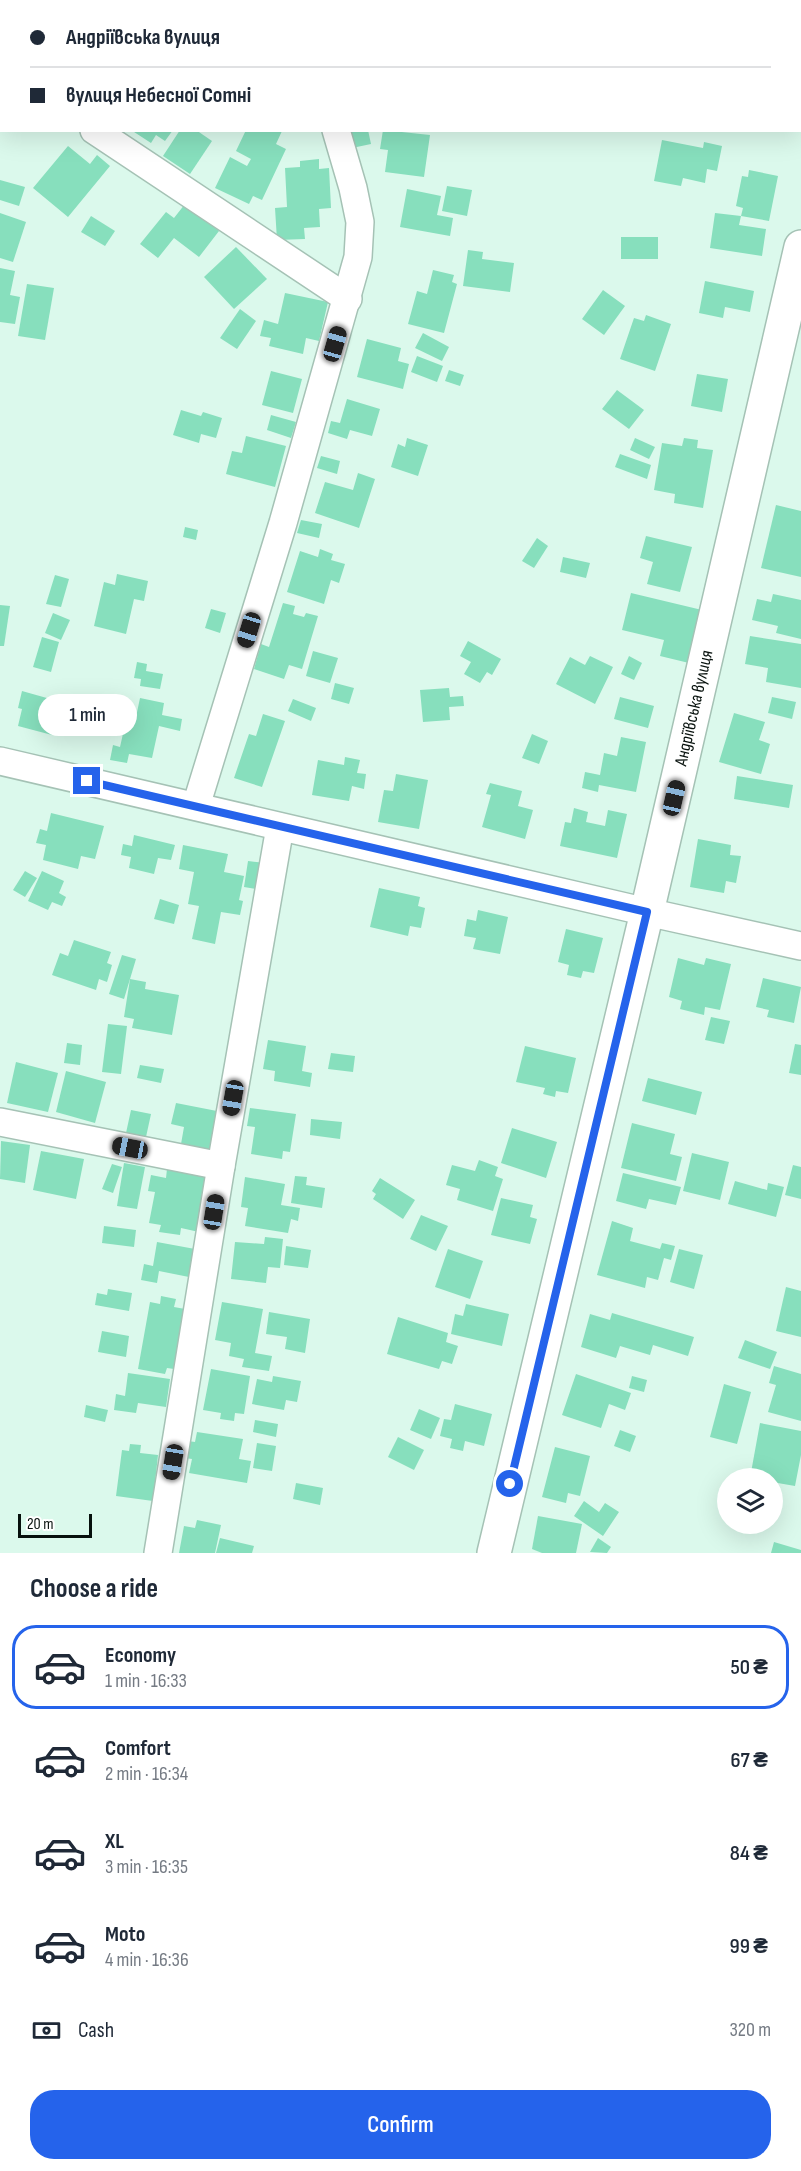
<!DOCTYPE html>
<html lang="en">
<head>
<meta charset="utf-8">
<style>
  body { margin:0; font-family:"Sofia Sans Condensed",sans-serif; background:#f6f6f7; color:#1f2937; height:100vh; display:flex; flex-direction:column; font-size:22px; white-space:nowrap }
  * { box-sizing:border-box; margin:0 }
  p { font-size:20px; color:#747a83 }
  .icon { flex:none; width:33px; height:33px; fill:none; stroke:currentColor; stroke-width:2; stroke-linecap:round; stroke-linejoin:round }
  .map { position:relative; height:1553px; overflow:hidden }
  .details { display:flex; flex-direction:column; background:#fff; flex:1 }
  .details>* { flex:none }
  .hud { position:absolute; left:0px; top:0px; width:801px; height:132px; box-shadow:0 6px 24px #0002; display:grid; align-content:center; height:132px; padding:0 30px; background:#fff }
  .controls { position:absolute; left:717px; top:1468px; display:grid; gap:12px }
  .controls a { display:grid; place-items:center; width:66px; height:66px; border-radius:50%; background:#fff; box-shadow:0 6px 24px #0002; font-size:30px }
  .scale { position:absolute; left:18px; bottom:15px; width:74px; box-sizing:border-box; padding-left:6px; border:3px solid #07110d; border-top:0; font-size:16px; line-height:21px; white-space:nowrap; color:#07110d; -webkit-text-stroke:4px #fff; paint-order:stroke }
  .end { position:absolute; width:27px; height:27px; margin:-14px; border:8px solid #2563eb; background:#fff; box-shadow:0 0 0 3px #fff }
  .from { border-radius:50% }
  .bubble { position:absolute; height:42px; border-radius:21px; background:#fff; box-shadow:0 6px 24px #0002; font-size:20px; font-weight:600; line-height:42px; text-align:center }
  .car { position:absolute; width:18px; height:36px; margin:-18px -9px; border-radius:8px; box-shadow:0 0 4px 2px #0007; background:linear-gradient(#222 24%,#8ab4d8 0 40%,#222 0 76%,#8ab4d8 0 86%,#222 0) }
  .hud b { display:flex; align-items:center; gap:21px; height:57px; font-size:22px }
  .hud b+b { border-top:2px solid #e0e1e3 }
  .hud i { width:15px; height:15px; background:#1f2937 }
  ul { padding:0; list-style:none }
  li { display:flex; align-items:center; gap:18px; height:84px; margin:0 12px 9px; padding:0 18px; border:3px solid transparent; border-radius:24px }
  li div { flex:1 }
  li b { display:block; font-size:22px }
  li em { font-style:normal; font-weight:600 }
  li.active { border-color:#2563eb }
  li>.icon { width:54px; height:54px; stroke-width:1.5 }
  h2 { padding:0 30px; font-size:27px; line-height:72px }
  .pay { display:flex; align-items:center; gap:15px; height:66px; padding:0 30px; font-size:22px }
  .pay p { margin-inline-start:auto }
  .cta { display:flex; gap:12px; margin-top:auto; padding:12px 30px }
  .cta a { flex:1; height:69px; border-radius:24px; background:#2563eb; color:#fff; font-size:24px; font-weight:600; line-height:69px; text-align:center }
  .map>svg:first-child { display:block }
  .building { fill:#87dfbd }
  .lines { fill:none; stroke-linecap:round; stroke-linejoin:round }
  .street-casing { stroke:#a5c2b5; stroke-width:30 }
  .primary-casing { stroke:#a5c2b5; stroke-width:36 }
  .street { stroke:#fff; stroke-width:27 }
  .primary { stroke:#fff; stroke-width:33 }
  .route { stroke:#2563eb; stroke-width:8 }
  .labels { text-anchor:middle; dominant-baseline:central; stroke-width:6; stroke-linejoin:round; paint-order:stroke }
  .street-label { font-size:18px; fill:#07110d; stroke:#fff }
</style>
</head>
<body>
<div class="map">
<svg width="801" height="1553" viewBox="0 0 801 1553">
  <rect width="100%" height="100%" fill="#dbf9ec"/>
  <g class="building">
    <polygon points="131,130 173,130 165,141 156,135 151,143"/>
    <polygon points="180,130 196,130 212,141 190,174 163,156"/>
    <polygon points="246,130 280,130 282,131 276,144 286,149 262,200 253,196 249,204 215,188 230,157 247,166 251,159 236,151"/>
    <polygon points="348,130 368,130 371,144 352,148"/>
    <polygon points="383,130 430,135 424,177 385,172 388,150 380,149"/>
    <polygon points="662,140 703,148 704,142 722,146 717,171 707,169 705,183 683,178 681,186 654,181"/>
    <polygon points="68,146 90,164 97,155 110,166 68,217 33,188"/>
    <polygon points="319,159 319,169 329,168 331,208 319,209 320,227 304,228 305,239 277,240 275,208 287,207 285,168 300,167 300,161"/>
    <polygon points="749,170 778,176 769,221 741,216 743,208 736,206 742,176 748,177"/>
    <polygon points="0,180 25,187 19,206 0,200"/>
    <polygon points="447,186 472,190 467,216 442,211"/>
    <polygon points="407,189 441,196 437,215 453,218 450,236 400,227"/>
    <polygon points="185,204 219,231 199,257 174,238 158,258 140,244 166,212 174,218"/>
    <polygon points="0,213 26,222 13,262 0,258"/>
    <polygon points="715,213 741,216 739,225 766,229 762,256 710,248"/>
    <polygon points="91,216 115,231 105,246 81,232"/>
    <rect x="621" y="237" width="37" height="22"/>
    <polygon points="236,247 267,279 234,309 204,277"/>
    <polygon points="468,250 483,252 482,259 514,263 510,292 463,286"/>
    <polygon points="0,268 15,271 10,295 20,297 15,324 0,322"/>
    <polygon points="433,270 454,275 452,282 457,284 444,333 408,324 417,291 427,294"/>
    <polygon points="705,281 754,291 750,312 725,307 723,318 699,313"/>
    <polygon points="27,284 54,288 45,340 18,336"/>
    <polygon points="603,290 625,306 604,335 582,319"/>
    <polygon points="285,293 328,302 319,341 306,338 303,354 269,346 271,338 260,336 264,320 278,324"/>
    <polygon points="240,309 256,321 237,349 220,338"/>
    <polygon points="646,315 671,324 655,371 620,359 634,318 644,321"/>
    <polygon points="423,333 449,347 442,361 415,348"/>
    <polygon points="367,339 401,348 398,361 409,364 403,389 357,377"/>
    <polygon points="417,356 443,366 437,382 411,372"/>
    <polygon points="449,370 464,375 460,386 445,381"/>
    <polygon points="271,371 302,379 293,413 262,405"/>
    <polygon points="697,374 728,379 722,412 691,406"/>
    <polygon points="617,390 644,410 629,429 602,409"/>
    <polygon points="347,399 380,409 372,436 350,430 347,439 328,433 331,421 340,423"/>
    <polygon points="181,410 201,416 203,412 222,418 216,438 201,434 199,443 173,435"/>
    <polygon points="271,415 296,422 291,438 267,430"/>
    <polygon points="246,436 286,446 275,487 226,474 232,451 242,453"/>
    <polygon points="407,438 428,445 418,476 391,467 398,444 405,447"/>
    <polygon points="635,438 655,447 649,459 630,450"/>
    <polygon points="684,438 698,440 697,448 713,450 703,508 674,503 675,494 654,490 662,443 682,446"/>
    <polygon points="620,454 651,465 647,479 615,467"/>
    <polygon points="321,456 340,461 337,474 317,468"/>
    <polygon points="358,473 375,479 359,528 315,513 325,482 353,490"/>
    <polygon points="776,505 801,511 801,577 761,568"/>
    <polygon points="301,520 322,524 319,538 297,533"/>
    <polygon points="185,527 198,530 196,540 183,537"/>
    <polygon points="646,536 692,547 680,592 647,584 653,562 640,558"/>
    <polygon points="537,538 548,546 534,568 522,561"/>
    <polygon points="320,549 333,554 331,560 345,564 339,583 331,580 324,604 287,592 300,551 318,557"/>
    <polygon points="563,557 590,563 586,578 560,572"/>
    <polygon points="117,574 148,581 144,601 134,599 126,634 94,626 104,582 115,585"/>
    <polygon points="55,575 69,579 61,607 46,604"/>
    <polygon points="631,593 702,610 689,663 660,656 664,640 622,630"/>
    <polygon points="773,594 801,600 801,639 776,633 778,626 752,620 757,599 771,602"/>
    <polygon points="283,603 295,606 293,614 304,617 306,613 318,616 302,669 289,665 284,679 254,669 261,644 269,647"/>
    <polygon points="0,605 10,606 4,646 0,646"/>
    <polygon points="211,609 226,613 220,633 205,628"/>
    <polygon points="53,613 70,620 61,640 45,633"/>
    <polygon points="750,636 801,644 801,688 766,682 768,668 745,664"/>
    <polygon points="42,637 59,642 51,672 33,667"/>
    <polygon points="468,641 501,659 492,675 487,672 480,683 464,674 471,662 460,656"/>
    <polygon points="313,651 338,658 330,683 306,676"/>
    <polygon points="590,656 613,667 595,704 556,684 570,657 585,665"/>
    <polygon points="629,656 642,663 634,680 621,674"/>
    <polygon points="137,662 147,664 146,671 163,674 160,689 140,686 141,679 134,678"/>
    <polygon points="335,683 354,688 349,704 331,699"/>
    <polygon points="449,688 450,697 463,696 464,706 449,707 450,720 423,722 420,690"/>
    <polygon points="22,691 61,702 52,735 18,726 22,709 18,708"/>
    <polygon points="620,697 654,706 648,728 614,719"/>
    <polygon points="772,697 796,702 792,719 768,713"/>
    <polygon points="140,698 164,703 162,715 182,719 180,731 159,726 152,758 129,754 127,763 110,760 113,745 120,747 127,716 136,717"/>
    <polygon points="293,699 316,708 311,721 288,711"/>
    <polygon points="65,704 78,708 72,731 59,727"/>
    <polygon points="734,713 765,722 759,740 770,744 761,774 719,762"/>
    <polygon points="263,714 285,721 262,787 234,778 249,734 256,736"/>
    <polygon points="532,734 548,741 539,764 522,758"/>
    <polygon points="621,737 646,742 636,792 599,785 598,792 582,788 585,772 600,775 604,753 617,756"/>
    <polygon points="345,757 360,760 357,773 366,774 364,789 352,786 349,801 312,795 318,760 344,765"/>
    <polygon points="396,774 428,780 419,829 378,822 384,790 393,791"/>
    <polygon points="737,776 793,785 789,808 734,799"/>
    <polygon points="490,783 522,791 518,806 533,810 525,839 482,827 491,795 486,794"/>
    <polygon points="574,808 588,812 586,822 605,826 608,810 627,814 617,858 560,846 565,822 571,823"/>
    <polygon points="51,813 104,826 95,859 81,856 78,869 43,860 46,845 36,843 40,829 47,831"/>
    <polygon points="134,835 175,845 171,860 158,858 154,874 129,868 131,857 121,855 123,844 132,846"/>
    <polygon points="698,839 731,845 730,855 741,856 736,883 726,881 724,893 690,887"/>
    <polygon points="183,845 228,854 224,872 244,876 239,900 243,901 240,915 221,912 215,944 192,939 199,906 188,904 194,872 179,869"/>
    <polygon points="248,861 266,863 262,890 244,887"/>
    <polygon points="25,871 37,878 25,897 13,890"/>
    <polygon points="42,871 64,881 59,893 66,897 62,906 52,902 48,910 28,901"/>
    <polygon points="379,888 420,897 418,906 425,908 421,928 410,926 408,936 370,927"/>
    <polygon points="160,899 179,905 174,924 154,919"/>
    <polygon points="478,910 508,917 500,954 473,949 476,938 464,936 467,919 476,921"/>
    <polygon points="566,929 603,938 594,973 583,971 581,978 567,975 569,965 558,962"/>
    <polygon points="74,940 111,952 107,963 112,965 107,982 99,979 96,990 52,975 60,953 68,956"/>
    <polygon points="122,955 136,959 124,999 109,994"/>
    <polygon points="678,958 704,965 706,958 731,964 720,1010 705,1007 704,1015 680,1009 682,1001 669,997"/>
    <polygon points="763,978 801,987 794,1023 767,1017 769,1010 756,1007"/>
    <polygon points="130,979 146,982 145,989 179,995 172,1035 132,1028 134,1019 124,1017"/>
    <polygon points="711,1017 730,1021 724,1044 705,1040"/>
    <polygon points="108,1024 127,1026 121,1074 102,1072"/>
    <polygon points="268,1040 306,1046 302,1071 312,1073 310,1087 274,1081 275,1071 263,1069"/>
    <polygon points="67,1043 82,1045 80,1065 64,1063"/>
    <polygon points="795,1044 801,1045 801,1075 789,1073"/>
    <polygon points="525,1046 576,1058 568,1093 556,1091 555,1097 543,1094 545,1088 516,1082"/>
    <polygon points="331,1053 355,1056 353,1072 328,1069"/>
    <polygon points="16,1062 58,1073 48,1112 7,1103"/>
    <polygon points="140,1065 164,1069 161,1083 137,1078"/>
    <polygon points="66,1071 106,1082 95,1123 56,1112"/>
    <polygon points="648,1078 702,1092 696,1115 642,1101"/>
    <polygon points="176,1103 222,1112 214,1151 181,1144 184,1127 171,1124"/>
    <polygon points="250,1108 296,1114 290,1152 283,1151 282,1159 251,1154 255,1127 247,1126"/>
    <polygon points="131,1110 151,1114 146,1137 126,1133"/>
    <polygon points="311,1119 342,1122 340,1139 310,1135"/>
    <polygon points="632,1123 675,1134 670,1154 682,1157 676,1181 621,1168"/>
    <polygon points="512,1128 557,1142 546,1178 501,1163"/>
    <polygon points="1,1141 30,1145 25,1183 0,1179"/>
    <polygon points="41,1151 84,1159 76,1199 33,1190"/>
    <polygon points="692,1153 729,1162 720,1200 683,1191"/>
    <polygon points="479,1160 498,1167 495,1176 503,1179 493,1211 457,1200 460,1189 446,1185 452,1165 475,1171"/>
    <polygon points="124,1163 145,1167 137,1209 117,1206"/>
    <polygon points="112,1164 122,1167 113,1193 102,1189"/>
    <polygon points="793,1165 801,1167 801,1199 785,1195"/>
    <polygon points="167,1169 209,1177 199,1232 181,1228 180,1235 159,1232 161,1225 149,1223 155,1192 148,1191 151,1175 166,1178"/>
    <polygon points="623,1173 681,1187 676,1205 649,1199 646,1209 616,1201"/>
    <polygon points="295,1176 307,1177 306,1185 325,1188 322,1208 291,1203"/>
    <polygon points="245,1177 285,1184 281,1205 300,1208 298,1221 291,1219 288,1233 245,1226 248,1208 241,1207"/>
    <polygon points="380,1178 415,1200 403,1219 373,1199 376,1194 372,1191"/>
    <polygon points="735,1181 767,1190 768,1183 784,1187 776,1217 728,1204"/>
    <polygon points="501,1198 533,1205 530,1217 537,1219 530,1244 491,1235"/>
    <polygon points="421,1215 448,1226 436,1251 410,1239"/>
    <polygon points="612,1221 633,1228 630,1241 660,1249 662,1243 675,1246 671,1260 664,1258 658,1280 647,1277 645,1288 597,1275"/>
    <polygon points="104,1226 136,1230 134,1247 102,1243"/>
    <polygon points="265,1237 283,1239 280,1268 268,1267 266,1283 231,1279 235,1242 264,1244"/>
    <polygon points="157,1242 195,1249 189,1277 159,1271 157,1283 141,1280 144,1264 153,1266"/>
    <polygon points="286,1246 311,1250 308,1268 284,1265"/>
    <polygon points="448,1249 483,1261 470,1299 435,1287"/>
    <polygon points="679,1249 703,1255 694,1289 670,1282"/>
    <polygon points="786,1287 801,1291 801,1337 776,1331"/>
    <polygon points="108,1289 132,1293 129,1311 95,1305 97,1293 107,1295"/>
    <polygon points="161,1296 176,1299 174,1307 185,1309 174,1369 167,1368 165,1374 138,1369 150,1302 160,1304"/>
    <polygon points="222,1302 263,1309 255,1353 272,1356 269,1371 242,1367 244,1359 229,1356 231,1343 215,1340"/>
    <polygon points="466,1304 509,1314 502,1346 451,1334 455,1314 463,1316"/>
    <polygon points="269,1312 310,1319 305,1353 285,1349 287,1337 266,1334"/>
    <polygon points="612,1313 694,1337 688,1356 653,1345 650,1355 620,1346 616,1358 581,1347 590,1314 610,1320"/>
    <polygon points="398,1317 448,1333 446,1342 458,1346 452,1364 442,1361 439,1369 387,1354"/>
    <polygon points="102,1331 129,1336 126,1357 98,1352"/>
    <polygon points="745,1340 777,1352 770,1369 738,1358"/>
    <polygon points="774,1366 801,1374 801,1421 768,1412 776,1385 769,1383"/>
    <polygon points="211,1369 250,1376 244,1414 235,1413 234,1421 220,1419 221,1413 203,1410"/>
    <polygon points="128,1373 170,1379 166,1407 138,1403 136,1413 114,1410 116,1394 125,1396"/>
    <polygon points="576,1374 631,1393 625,1410 609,1404 601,1428 562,1415"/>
    <polygon points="273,1376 301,1381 297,1402 286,1400 284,1410 252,1404 257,1379 272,1382"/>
    <polygon points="632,1376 647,1380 644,1392 629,1388"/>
    <polygon points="724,1384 751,1392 737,1444 710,1437"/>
    <polygon points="455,1404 492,1414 484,1446 465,1441 463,1451 450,1448 452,1439 440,1436 444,1419 451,1420"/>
    <polygon points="86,1405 108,1410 105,1422 84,1417"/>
    <polygon points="419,1409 440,1418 431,1439 410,1430"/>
    <polygon points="255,1420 278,1424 276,1437 253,1432"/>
    <polygon points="760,1423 801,1431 801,1455 795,1486 772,1482 772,1479 750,1478"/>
    <polygon points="620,1430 636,1436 630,1452 614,1446"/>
    <polygon points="197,1432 243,1439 239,1459 251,1461 247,1483 189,1473 192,1459 185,1458 188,1441 195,1442"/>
    <polygon points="398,1437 424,1450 414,1470 388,1457"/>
    <polygon points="257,1443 276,1446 272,1471 253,1468"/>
    <polygon points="130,1444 141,1445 140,1453 158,1455 153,1501 116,1496 122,1450 129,1451"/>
    <polygon points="555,1447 590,1456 580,1496 568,1493 566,1503 542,1497"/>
    <polygon points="296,1483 323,1488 320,1505 293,1499"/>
    <polygon points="584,1501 599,1512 605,1503 619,1512 603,1536 574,1516"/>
    <polygon points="538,1516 582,1524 576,1553 542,1553 532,1549"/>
    <polygon points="197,1520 221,1525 215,1553 179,1553 184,1526 195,1528"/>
    <polygon points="220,1538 254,1546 252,1553 216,1553"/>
    <polygon points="598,1538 611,1547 607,1553 590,1552"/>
    <polygon points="774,1542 801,1550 801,1553 771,1553"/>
  </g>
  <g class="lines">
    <g class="street-casing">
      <g id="street">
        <polyline points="329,2 329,0"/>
        <polyline points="0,68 2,69"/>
        <polyline points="94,130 348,299"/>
        <polyline points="0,761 647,912 801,946"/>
        <polyline points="196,806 283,523 358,257 360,222 353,188 336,130"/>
        <polyline points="0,1122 221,1166"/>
        <polyline points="158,1553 221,1166 280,827"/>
      </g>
    </g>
    <g class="primary-casing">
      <polyline id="primary" points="494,1553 647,912 801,247"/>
    </g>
    <use href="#street" class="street"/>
    <use href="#primary" class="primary"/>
  </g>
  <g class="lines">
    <polyline class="route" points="87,781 647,912 510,1484"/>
  </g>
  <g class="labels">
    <g class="street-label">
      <text transform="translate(694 708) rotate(-77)">Андріївська вулиця</text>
    </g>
  </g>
</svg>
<div class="controls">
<a><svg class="icon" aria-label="layers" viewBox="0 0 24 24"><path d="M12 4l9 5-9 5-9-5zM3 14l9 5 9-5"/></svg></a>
</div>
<div class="scale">20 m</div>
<i class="end from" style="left:510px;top:1484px"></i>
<i class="end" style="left:87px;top:781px"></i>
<div class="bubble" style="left:38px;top:694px;width:99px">1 min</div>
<i class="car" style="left:335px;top:344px;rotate:16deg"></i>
<i class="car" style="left:249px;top:630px;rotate:197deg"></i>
<i class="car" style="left:674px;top:798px;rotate:13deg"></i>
<i class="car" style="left:233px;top:1098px;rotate:190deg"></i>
<i class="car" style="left:130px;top:1148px;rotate:281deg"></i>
<i class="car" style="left:214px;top:1212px;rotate:9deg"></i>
<i class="car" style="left:173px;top:1462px;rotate:189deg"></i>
<div class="hud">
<b><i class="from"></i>Андріївська вулиця</b>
<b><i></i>вулиця Небесної Сотні</b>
</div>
</div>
<section class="details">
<h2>Choose a ride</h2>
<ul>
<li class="active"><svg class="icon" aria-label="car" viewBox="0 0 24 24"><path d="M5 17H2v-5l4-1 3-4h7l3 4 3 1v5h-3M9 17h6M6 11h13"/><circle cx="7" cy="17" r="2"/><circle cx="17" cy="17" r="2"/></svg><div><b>Economy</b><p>1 min · 16:33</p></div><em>50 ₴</em></li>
<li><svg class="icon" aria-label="car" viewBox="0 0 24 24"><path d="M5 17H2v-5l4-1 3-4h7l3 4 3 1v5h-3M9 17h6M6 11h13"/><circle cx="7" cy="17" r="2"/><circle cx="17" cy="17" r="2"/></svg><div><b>Comfort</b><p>2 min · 16:34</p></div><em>67 ₴</em></li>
<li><svg class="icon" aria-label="car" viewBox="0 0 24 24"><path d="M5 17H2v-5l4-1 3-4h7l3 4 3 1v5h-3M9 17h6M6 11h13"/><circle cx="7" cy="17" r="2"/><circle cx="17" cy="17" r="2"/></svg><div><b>XL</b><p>3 min · 16:35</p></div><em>84 ₴</em></li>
<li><svg class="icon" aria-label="car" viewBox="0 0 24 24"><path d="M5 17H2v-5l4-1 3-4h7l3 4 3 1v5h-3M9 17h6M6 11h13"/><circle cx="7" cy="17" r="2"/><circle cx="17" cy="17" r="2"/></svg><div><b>Moto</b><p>4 min · 16:36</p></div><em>99 ₴</em></li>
</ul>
<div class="pay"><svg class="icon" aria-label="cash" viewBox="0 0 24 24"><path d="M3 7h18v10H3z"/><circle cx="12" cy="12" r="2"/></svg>Cash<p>320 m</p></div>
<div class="cta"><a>Confirm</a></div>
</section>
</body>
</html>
